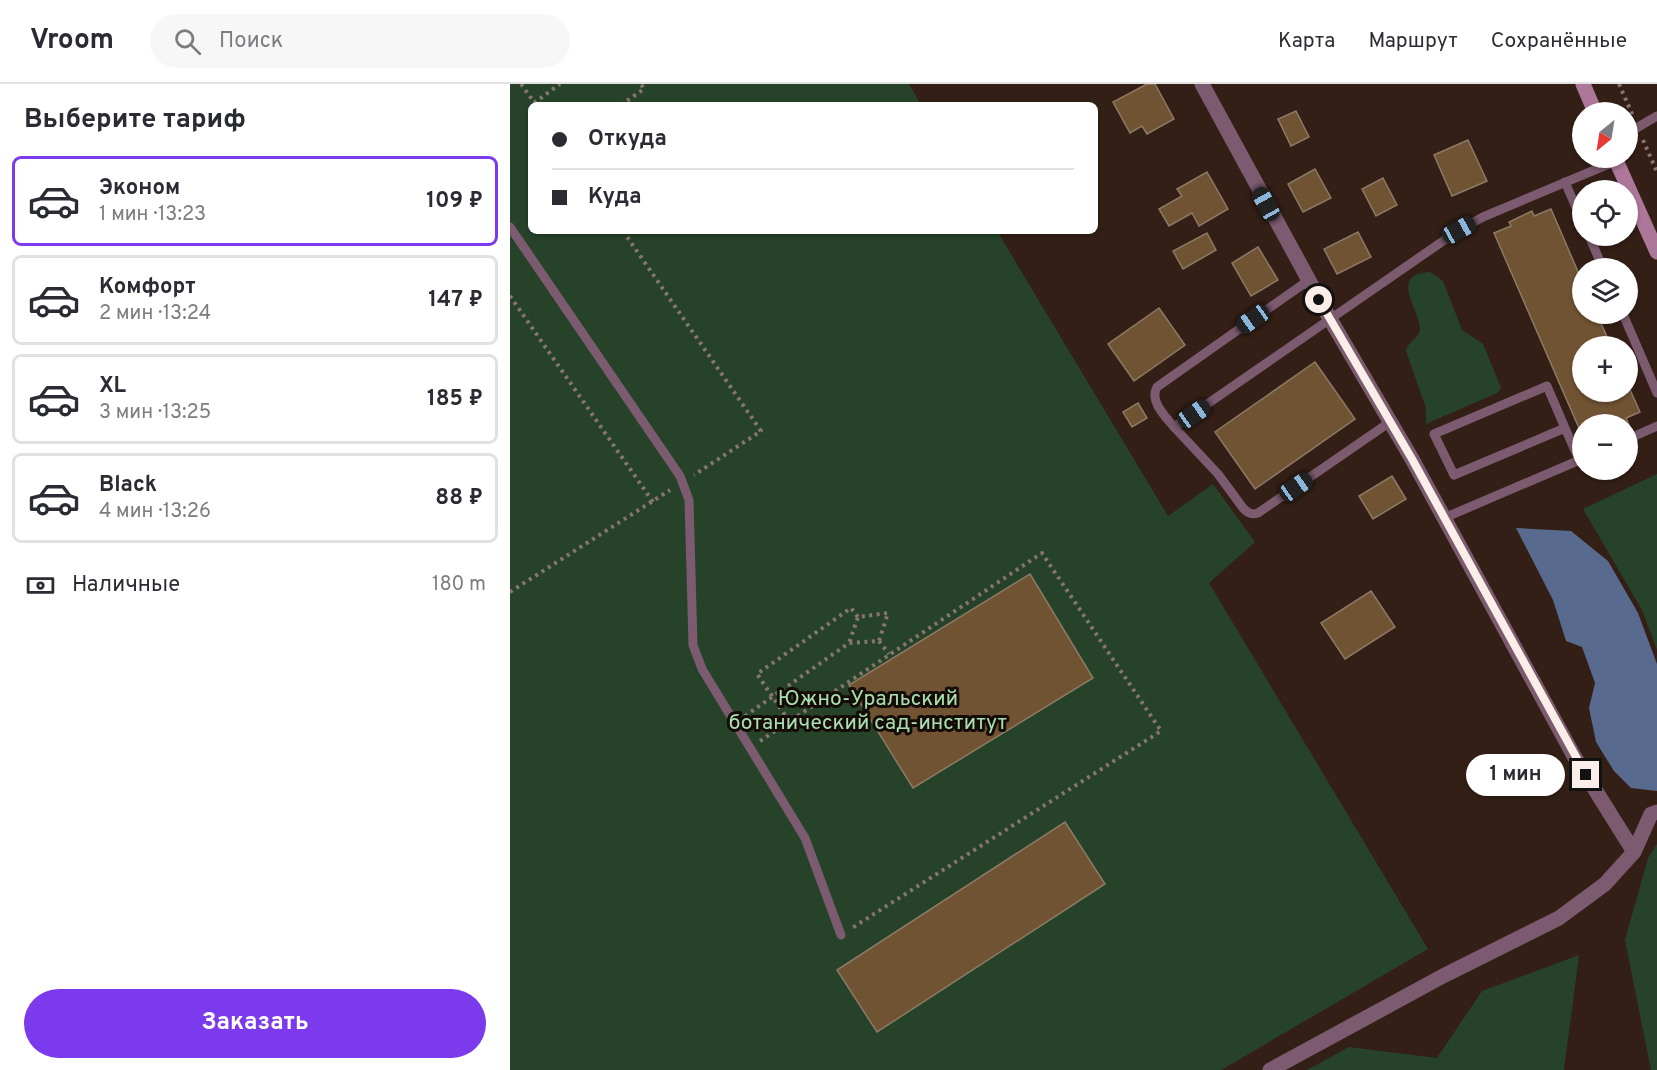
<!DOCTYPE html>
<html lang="ru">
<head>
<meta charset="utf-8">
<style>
  body { margin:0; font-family:Overpass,sans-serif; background:#f7f7f7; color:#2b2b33; height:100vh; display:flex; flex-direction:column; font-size:22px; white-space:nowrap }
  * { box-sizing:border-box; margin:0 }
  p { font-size:20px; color:#7c7c81 }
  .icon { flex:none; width:33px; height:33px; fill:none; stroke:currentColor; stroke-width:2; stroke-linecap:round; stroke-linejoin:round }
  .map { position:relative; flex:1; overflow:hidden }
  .side { display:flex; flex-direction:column; background:#fff; width:510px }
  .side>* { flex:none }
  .guide { position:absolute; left:18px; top:18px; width:570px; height:132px; border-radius:9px; box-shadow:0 2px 4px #0004; display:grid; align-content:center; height:132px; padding:0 24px; background:#fff }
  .needle { width:39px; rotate:210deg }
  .fabs { position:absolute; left:1062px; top:18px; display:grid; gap:12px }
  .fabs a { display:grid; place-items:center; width:66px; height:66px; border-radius:50%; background:#fff; box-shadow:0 2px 4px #0004; font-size:30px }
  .end { position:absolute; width:27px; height:27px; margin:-14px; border:8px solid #fbede7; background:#111; box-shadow:0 0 0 3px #111 }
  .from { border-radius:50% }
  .bubble { position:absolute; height:42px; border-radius:21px; background:#fff; box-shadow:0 2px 4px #0004; font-size:20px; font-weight:700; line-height:42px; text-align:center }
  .car { position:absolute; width:18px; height:36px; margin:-18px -9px; border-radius:8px; box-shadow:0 0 4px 2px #0007; background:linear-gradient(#222 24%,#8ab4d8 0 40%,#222 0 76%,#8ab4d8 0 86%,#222 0) }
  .guide b { display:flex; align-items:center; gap:21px; height:57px; font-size:22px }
  .guide b+b { border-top:2px solid #e1e1e2 }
  .guide i { width:15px; height:15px; background:#2b2b33 }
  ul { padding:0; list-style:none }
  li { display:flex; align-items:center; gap:18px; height:90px; margin:0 12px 9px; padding:0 12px; border:3px solid #e1e1e2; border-radius:9px }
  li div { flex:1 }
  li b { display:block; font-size:22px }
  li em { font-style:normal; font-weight:700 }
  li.current { border-color:#7c3aed }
  li>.icon { width:54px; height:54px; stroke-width:1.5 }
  h2 { padding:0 24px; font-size:27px; line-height:72px }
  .pay { display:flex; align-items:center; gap:15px; height:66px; padding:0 24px; font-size:22px }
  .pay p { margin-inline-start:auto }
  .primary-button { display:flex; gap:12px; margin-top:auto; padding:12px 24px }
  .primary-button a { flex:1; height:69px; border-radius:36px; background:#7c3aed; color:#fff; font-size:24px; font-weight:700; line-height:69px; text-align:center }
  header { display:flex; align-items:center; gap:36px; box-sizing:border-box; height:84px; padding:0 30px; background:#fff; border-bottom:2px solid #e1e1e2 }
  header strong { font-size:28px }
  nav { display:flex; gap:33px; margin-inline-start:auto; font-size:21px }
  .search { width:420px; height:54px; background:#f7f7f7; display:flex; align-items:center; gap:15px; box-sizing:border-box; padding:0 21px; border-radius:33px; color:#7c7c81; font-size:22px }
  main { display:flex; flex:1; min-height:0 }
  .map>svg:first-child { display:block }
  .green { fill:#26432a }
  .water { fill:#586a8e }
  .building { fill:#705332; stroke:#8c7a67; stroke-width:1.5 }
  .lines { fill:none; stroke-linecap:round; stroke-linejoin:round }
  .path { stroke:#87756e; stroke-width:4; stroke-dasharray:3 4.5; stroke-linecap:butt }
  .service { stroke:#7c5a6f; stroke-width:9 }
  .minor { stroke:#7c5a6f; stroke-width:15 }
  .secondary { stroke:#ad7799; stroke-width:15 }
  .route { stroke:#fbede7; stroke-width:8 }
  .labels { text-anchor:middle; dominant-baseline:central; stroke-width:6; stroke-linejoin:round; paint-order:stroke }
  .park-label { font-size:21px; fill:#a8e1af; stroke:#150c08 }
</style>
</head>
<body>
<header>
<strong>Vroom</strong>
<div class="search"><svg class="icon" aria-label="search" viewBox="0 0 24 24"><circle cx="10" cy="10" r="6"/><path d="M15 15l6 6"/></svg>Поиск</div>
<nav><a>Карта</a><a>Маршрут</a><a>Сохранённые</a></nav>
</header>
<main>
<section class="side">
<h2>Выберите тариф</h2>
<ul>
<li class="current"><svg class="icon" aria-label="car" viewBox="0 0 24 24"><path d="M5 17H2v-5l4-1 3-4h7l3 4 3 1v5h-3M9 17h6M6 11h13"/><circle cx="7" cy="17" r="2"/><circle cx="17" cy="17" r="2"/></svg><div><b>Эконом</b><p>1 мин · 13:23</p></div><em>109 ₽</em></li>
<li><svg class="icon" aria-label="car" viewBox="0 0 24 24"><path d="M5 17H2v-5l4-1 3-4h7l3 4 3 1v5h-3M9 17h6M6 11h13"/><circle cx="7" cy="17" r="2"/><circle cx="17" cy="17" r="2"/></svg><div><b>Комфорт</b><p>2 мин · 13:24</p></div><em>147 ₽</em></li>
<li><svg class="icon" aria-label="car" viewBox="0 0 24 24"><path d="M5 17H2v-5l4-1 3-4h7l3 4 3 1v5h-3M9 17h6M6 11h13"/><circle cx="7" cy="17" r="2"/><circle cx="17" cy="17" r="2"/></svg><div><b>XL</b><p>3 мин · 13:25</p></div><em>185 ₽</em></li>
<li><svg class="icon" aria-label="car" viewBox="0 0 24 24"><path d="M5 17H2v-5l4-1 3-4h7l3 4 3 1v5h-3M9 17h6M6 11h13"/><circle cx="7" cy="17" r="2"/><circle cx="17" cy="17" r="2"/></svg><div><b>Black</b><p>4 мин · 13:26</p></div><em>88 ₽</em></li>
</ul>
<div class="pay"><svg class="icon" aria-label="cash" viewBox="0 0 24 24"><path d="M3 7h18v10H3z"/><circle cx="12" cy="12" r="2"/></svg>Наличные<p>180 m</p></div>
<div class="primary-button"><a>Заказать</a></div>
</section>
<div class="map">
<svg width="1147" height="986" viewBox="0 0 1147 986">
  <rect width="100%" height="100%" fill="#331f16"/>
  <g class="green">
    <polygon points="0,0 399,0 411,21 21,21 21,147 487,147 658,432 703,400 745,458 699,499 918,865 711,986 0,986"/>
    <path d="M920,188L933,197L952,246L973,260L991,304L987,309L916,340V324L896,267C897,258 911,253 910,244C910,226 878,190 920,188Z"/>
    <polygon points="1147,390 1147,566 1132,526 1073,425"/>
    <polygon points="1147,760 1147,986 1141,986 1115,856 1138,774"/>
    <polygon points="1069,871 1054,986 797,986 839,963 927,974 972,907"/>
  </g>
  <polygon class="water" points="1006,444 1061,447 1098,477 1128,529 1147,580 1147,707 1121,704 1104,687 1086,658 1079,624 1085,599 1072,563 1056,557 1043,516"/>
  <g class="building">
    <polygon points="637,0 645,0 664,35 637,50 632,42 620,49 603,18"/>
    <polygon points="786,27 799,53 781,62 768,35"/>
    <polygon points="958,56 977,97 942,112 924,71"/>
    <polygon points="805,85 821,114 793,128 778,100"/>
    <polygon points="697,88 718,125 689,142 682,129 659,142 649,125 672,112 667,105"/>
    <polygon points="873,94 887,121 866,132 852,105"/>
    <polygon points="1041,125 1072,197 1072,230 1087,230 1101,262 1072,262 1072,308 1118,308 1118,301 1130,328 1116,334 1119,341 1118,341 1072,340 1072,351 984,149 1001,142 999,138 1022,127 1024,132"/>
    <polygon points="848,148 861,173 827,190 814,165"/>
    <polygon points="697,149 706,166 673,185 663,167"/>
    <polygon points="748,163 768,196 741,212 722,179"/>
    <polygon points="649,224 675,261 624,297 598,260"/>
    <polygon points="805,278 845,335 745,405 705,348"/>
    <polygon points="628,319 637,334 622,343 613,328"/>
    <polygon points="882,392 896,415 863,435 849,412"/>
    <polygon points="520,490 583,594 403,704 339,601"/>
    <polygon points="861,507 885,543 835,575 811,539"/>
    <polygon points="555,738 595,800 367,948 327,886"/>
  </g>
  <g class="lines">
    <g class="path">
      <polyline points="11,0 26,21"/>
      <polyline points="1109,0 1123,32"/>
      <polyline points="24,19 50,0"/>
      <polyline points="111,21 134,5 131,0"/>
      <polyline points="1133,56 1147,88"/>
      <polyline points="113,147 251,347 184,391"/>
      <polyline points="0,212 143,418"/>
      <polyline points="0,508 160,406"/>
      <polyline points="369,557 379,570"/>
      <polyline points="235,632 339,559 369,557 378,529 348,533 339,559"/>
      <polyline points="279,637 247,590 341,524 348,533"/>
      <polyline points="250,657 532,469 651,647 342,844"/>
    </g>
    <g class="service">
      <polyline points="1118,49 1147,32"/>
      <polyline points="1055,98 1072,137"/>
      <polyline points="0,143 170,392 179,416 183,561 192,585 295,754 331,851"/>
      <polyline points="1079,152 1093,184"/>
      <path d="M799,196L647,303C639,317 655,332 664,343L949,146L973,133L1106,77"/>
      <polyline points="1113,230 1147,309"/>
      <path d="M664,343L708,390L733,424C738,429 741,431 748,429L880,338"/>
      <polyline points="1055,344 1037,302 924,350 944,391 1055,344 1069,376"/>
      <polyline points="1118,355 1147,342"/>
      <polyline points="934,434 1072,375"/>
    </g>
    <g class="minor">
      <polyline points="692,0 820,235 902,375 1064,672 1124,768"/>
      <polyline points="760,986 933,892 1049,834 1095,800 1124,768 1141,730 1147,728"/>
    </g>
    <g class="secondary">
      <polyline points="1073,0 1085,28"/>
      <polyline points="1105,74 1147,168"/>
    </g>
  </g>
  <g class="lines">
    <polyline class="route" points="809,216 902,375 1076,691"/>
  </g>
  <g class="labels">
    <g class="park-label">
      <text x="358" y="615">Южно-Уральский<tspan x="358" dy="24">ботанический сад-институт</tspan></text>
    </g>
  </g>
</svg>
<div class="fabs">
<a><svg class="needle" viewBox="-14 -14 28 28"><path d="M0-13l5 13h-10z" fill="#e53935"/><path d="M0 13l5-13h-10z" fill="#7c7c81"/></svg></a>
<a><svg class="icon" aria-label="locate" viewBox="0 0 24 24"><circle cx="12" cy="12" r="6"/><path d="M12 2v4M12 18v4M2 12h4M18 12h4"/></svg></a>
<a><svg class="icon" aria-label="layers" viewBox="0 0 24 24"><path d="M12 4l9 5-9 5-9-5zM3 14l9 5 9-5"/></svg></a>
<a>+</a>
<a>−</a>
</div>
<i class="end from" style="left:809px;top:216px"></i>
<i class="end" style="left:1076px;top:691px"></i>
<div class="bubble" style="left:956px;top:670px;width:99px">1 мин</div>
<i class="car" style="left:756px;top:120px;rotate:331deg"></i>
<i class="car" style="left:949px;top:146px;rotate:61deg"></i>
<i class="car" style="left:743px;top:235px;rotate:235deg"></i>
<i class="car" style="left:684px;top:330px;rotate:55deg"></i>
<i class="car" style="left:786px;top:403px;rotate:55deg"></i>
<div class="guide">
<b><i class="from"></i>Откуда</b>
<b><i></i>Куда</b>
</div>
</div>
</main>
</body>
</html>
